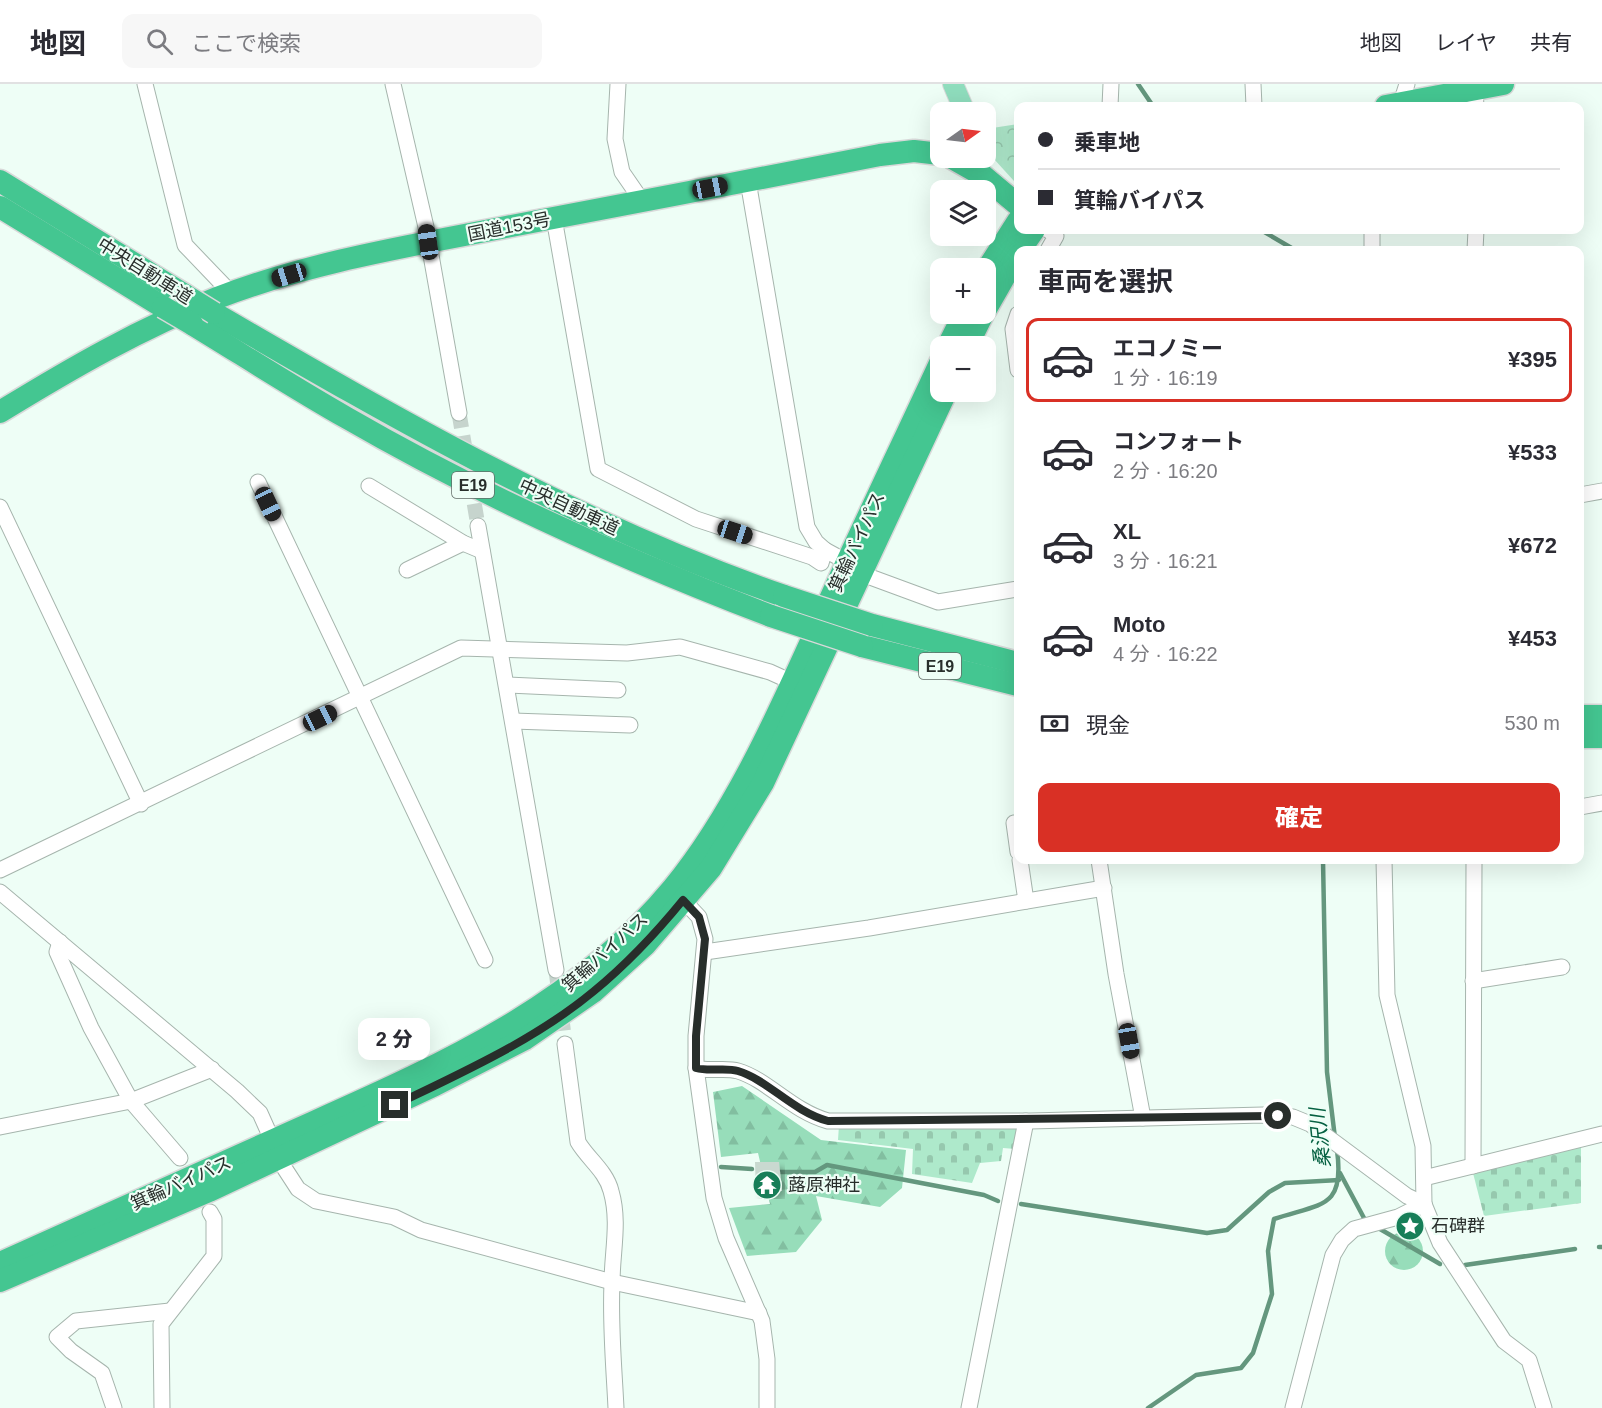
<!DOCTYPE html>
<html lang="ja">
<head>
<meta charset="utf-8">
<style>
  body { margin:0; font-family:Helvetica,"Noto Sans JP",sans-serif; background:#f7f7f7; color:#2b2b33; height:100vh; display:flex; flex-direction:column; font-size:22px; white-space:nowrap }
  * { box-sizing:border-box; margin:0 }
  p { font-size:20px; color:#7c7c81 }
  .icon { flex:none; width:33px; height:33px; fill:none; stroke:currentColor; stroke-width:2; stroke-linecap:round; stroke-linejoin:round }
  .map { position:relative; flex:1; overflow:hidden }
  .panel { position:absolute; left:1014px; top:162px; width:570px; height:618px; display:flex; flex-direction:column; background:#fff; border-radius:12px; box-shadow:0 6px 24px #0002 }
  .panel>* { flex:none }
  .top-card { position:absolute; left:1014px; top:18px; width:570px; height:132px; border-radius:12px; box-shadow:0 6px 24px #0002; display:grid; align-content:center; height:132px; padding:0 24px; background:#fff }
  .needle { width:39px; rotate:76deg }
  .controls { position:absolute; left:930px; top:18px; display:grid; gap:12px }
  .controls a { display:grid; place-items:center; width:66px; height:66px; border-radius:12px; background:#fff; box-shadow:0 6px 24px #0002; font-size:30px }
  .end { position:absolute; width:27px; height:27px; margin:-14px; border:8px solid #282e2b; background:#fff; box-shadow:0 0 0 3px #fff }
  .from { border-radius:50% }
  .bubble { position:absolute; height:42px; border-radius:12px; background:#fff; box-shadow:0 6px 24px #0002; font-size:20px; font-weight:800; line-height:42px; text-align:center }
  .car { position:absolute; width:18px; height:36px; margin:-18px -9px; border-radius:8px; box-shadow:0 0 4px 2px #0007; background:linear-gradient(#222 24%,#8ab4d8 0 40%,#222 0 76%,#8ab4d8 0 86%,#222 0) }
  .top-card b { display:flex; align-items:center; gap:21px; height:57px; font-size:22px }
  .top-card b+b { border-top:2px solid #e1e1e2 }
  .top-card i { width:15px; height:15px; background:#2b2b33 }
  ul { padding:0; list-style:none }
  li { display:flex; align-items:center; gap:18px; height:84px; margin:0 12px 9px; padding:0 12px; border:3px solid transparent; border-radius:12px }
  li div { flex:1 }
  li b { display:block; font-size:22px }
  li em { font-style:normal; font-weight:800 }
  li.active { border-color:#d93025 }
  li>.icon { width:54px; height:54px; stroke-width:1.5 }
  h2 { padding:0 24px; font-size:27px; line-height:72px }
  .pay { display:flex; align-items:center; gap:15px; height:66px; padding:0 24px; font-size:22px }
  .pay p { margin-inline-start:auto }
  .primary-button { display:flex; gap:12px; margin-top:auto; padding:12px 24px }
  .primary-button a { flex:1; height:69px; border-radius:12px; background:#d93025; color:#fff; font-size:24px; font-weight:800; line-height:69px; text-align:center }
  header { display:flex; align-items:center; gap:36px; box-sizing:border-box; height:84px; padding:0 30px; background:#fff; border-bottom:2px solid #e1e1e2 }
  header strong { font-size:28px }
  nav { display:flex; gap:33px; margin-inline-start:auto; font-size:21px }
  .search { width:420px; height:54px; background:#f7f7f7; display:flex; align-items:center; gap:15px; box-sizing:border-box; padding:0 21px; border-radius:12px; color:#7c7c81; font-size:22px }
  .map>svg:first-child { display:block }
  .forest { fill:url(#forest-firs) }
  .cemetery { fill:url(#cemetery-stones) }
  .park { fill:url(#park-crowns) }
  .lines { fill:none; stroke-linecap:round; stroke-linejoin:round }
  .stream { stroke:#64977e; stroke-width:4.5 }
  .building { fill:#c9d9d0; filter:url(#shadow) }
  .minor-tunnel { stroke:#c6d4cd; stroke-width:15; stroke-dasharray:15 8; stroke-linecap:butt }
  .minor-casing { stroke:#a6b5ad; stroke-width:17 }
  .major-casing { stroke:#d8d9d9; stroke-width:22 }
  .highway-casing { stroke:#d8d9d9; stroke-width:25 }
  .minor { stroke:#fff; stroke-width:15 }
  .major { stroke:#8fddbd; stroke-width:20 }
  .highway { stroke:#44c691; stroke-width:22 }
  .highway-bridge-casing { stroke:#d8d9d9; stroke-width:25; stroke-linecap:butt }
  .highway-bridge { stroke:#44c691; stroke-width:22 }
  .route { stroke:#282e2b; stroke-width:8 }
  .labels { text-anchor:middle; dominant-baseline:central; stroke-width:4.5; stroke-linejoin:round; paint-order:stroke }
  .shield { fill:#eefef6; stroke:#636c68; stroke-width:1.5 }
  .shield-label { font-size:16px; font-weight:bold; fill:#282e2b }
  .street-label { font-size:18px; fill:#282e2b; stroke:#eefef6 }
  .poi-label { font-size:18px; fill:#282e2b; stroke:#eefef6; text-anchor:start }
  .water-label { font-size:20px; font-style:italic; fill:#056041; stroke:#eefef6 }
</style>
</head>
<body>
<header>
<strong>地図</strong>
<div class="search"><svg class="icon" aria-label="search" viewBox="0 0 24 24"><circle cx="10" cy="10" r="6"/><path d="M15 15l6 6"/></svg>ここで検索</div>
<nav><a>地図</a><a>レイヤ</a><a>共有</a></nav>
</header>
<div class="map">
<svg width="1602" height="1324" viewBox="0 0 1602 1324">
  <defs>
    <pattern id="forest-firs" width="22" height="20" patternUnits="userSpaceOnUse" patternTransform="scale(1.5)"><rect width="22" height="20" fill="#97ddba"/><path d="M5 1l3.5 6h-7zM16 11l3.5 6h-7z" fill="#82bea0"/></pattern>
    <pattern id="cemetery-stones" width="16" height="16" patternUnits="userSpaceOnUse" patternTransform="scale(1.5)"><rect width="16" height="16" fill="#aee9cb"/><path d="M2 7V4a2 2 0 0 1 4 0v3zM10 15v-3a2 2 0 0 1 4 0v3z" fill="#96c8ae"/></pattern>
    <pattern id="park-crowns" width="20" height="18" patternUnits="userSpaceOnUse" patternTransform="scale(1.5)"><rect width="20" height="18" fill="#aee9cb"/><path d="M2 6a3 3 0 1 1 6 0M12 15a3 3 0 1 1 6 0" fill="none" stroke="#96c8ae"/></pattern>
    <filter id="shadow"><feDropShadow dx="5.5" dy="5.5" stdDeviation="3" flood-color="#0004"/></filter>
  </defs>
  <rect width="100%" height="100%" fill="#eefef6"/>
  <g class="forest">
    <polygon points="742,1002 821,1056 906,1066 902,1104 880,1123 816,1112 822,1136 796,1168 747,1172 729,1124 770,1120 758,1069 721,1073 713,1008"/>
    <circle cx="1404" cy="1167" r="19"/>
  </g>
  <g class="cemetery">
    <polygon points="1020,1040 1015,1065 1003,1064 1001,1077 980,1079 972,1099 912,1090 913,1065 838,1056 839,1041"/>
    <polygon points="1581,1060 1581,1119 1484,1132 1473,1089"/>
  </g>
  <polygon class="park" points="1018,40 1018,96 1014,97 994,75 978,74 986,74 986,45"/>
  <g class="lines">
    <g class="stream">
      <polyline points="1138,0 1153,22"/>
      <polyline points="1261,146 1295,166"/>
      <polyline points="1323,776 1327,988 1335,1054"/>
      <polyline points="721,1083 752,1085"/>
      <polyline points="775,1088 815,1088 827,1081 984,1111 998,1117"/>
      <polyline points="1340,1089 1364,1134"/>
      <polyline points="1021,1120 1207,1149 1227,1146 1269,1108 1285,1099 1339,1096"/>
      <polyline points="1380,1145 1440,1180"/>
      <polyline points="1599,1163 1602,1163"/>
      <polyline points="1465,1181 1575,1165"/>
      <path d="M1148,1324L1196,1291L1241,1284L1253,1269L1272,1210L1268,1167L1274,1135C1322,1119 1345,1125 1337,1066"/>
    </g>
  </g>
  <polygon class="building" points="755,1078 779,1078 782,1107 776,1107 776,1111 756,1111"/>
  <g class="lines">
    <g class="minor-tunnel">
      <polyline points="459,329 478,442"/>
      <polyline points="556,886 565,960"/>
    </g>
    <g class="minor-casing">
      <g id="minor">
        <polyline points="145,0 185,161 231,209"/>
        <polyline points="393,0 426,143 459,329"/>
        <polyline points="618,0 615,55 622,88 642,117"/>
        <polyline points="1253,0 1254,22"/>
        <polyline points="1475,7 1476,22"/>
        <polyline points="1110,22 1111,0"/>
        <polyline points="1400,22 1407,0"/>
        <polyline points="748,97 807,443 816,458 825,466"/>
        <polyline points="554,134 598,385 696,435 812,473 821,479 825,466 847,478"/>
        <polyline points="1372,146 1372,166"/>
        <polyline points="1048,166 1056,152 1048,146"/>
        <polyline points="1475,166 1476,146"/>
        <polyline points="1018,230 1013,245 1018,286"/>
        <polyline points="258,398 485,876"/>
        <polyline points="369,402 463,459 482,467"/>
        <polyline points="1580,411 1602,407"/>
        <polyline points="0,423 141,720"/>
        <polyline points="478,442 556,886"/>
        <polyline points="407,486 463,459"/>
        <polyline points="862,490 938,518 1018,505"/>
        <polyline points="507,601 618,606"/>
        <polyline points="513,637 630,641"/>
        <polyline points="1580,723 1602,719"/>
        <polyline points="1014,739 1018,768"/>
        <polyline points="1020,776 1026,817"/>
        <polyline points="1099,776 1116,890 1143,1034"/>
        <polyline points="1384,776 1387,911 1423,1062 1424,1120 1440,1159 1504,1257 1529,1276 1544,1324"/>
        <polyline points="0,786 461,564 627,569 680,563 770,588 792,598"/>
        <polyline points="0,808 237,1007 260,1029 285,1085 298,1105 316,1117 394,1133 421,1146 612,1198 759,1229"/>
        <polyline points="683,816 699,833 705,855 696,952 696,984 714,1114 726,1154 762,1237 767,1275 767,1324"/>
        <polyline points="60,858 57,868 91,944 131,1017 180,1074"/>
        <polyline points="705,868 869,844 1104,804"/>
        <polyline points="1473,897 1562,883"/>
        <path d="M565,960L578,1058C588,1075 606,1087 611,1107C620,1138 612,1168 612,1199C610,1241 614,1283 616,1324"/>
        <path d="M696,984C710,988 725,983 738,987C768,996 792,1027 828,1037H1030L1263,1031L1293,1033L1310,1040L1407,1112L1424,1120"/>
        <polyline points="0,1043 131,1017 212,985"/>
        <polyline points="1473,1082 1474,776"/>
        <polyline points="1424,1094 1602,1050"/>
        <polyline points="114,1324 102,1289 71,1267 57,1253 76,1237 170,1227"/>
        <polyline points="162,1324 161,1240 214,1172 214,1135 210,1128"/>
        <polyline points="969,1324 1026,1037"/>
        <polyline points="1293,1324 1333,1171 1342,1156 1354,1145 1398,1133 1424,1120"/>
      </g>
    </g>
    <g class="major-casing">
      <polyline id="major" points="953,0 965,28"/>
    </g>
    <g class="highway-casing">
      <g id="highway">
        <polyline points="1386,22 1503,0"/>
        <polyline points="952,74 982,91 1018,121"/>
        <polyline points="0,97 185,211"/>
        <polyline points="0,123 163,223"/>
        <polyline points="1020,166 1034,146"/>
        <polyline points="986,187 1018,137"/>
        <polyline points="986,225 1018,169"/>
        <path d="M214,229C398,336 582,442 784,512"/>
        <path d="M192,240C243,271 294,304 347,334C482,412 625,476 771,532"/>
        <polyline points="948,262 964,230"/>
        <polyline points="967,262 983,230"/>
        <path d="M0,328C70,285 141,244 217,214C310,178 409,162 506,143C631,119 755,96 880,71L914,67L940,70"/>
        <polyline points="872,541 1018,579"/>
        <polyline points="862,562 1018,601"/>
        <polyline points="1580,632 1602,632"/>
        <polyline points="1580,653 1602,653"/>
        <path d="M0,1179C92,1138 184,1097 276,1055C422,989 568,931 673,804C738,725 785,615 827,522C864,440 903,359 940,279"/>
        <polyline points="0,1197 209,1107 435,1001 525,955 593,908 645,861 711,784 763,699 946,308"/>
      </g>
    </g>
    <use href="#minor" class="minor"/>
    <use href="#major" class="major"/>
    <use href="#highway" class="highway"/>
    <g class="highway-bridge-casing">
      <g id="highway-bridge">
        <polyline points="185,211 214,229"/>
        <polyline points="163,223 192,240"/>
        <polyline points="784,512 872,541"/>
        <polyline points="771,532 862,562"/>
      </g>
    </g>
    <use href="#highway-bridge" class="highway-bridge"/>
  </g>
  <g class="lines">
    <path class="route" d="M395,1021C463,988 535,956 594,907C627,880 656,849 683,816L699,833L705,855L696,952V984C710,988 725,983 738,987C768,996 792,1027 828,1037L1278,1032"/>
  </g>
  <defs>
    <g id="temple-disc" transform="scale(1.5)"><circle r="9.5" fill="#177e58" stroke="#eefef6"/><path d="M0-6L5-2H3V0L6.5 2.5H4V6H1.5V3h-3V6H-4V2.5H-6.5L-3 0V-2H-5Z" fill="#fff"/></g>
    <g id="sight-disc" transform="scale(1.5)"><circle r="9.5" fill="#177e58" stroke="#eefef6"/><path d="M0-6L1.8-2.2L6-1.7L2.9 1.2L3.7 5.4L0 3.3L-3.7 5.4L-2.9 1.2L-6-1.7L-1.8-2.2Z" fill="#fff"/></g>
  </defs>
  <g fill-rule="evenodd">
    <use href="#temple-disc" x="767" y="1101"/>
    <use href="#sight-disc" x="1410" y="1142"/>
  </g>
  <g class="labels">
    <g class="shield">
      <rect x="452" y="388" width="42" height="26" rx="4.5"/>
      <rect x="919" y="569" width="42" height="26" rx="4.5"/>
    </g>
    <g class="shield-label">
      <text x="473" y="401">E19</text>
      <text x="940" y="582">E19</text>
    </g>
    <g class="street-label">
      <text transform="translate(509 143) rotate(-11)">国道153号</text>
      <text transform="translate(145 187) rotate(32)">中央自動車道</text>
      <text transform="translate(569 423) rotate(25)">中央自動車道</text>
      <text transform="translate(857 458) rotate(-65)">箕輪バイパス</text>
      <text transform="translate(605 868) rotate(-42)">箕輪バイパス</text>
      <text transform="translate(181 1099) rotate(-24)">箕輪バイパス</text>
    </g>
    <g class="poi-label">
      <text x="788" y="1101">蕗原神社</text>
      <text x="1431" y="1142">石碑群</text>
    </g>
    <g class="water-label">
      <text transform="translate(1320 1054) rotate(-96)">桑沢川</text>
    </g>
  </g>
</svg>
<div class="controls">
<a><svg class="needle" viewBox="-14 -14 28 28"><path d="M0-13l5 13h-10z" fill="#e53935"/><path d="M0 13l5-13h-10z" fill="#7c7c81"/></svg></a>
<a><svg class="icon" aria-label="layers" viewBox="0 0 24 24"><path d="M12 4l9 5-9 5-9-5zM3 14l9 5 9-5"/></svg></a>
<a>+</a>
<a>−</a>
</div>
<i class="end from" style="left:1278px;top:1032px"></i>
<i class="end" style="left:395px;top:1021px"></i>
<div class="bubble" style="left:358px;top:934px;width:72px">2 分</div>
<i class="car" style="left:710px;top:104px;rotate:79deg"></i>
<i class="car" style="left:428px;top:158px;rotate:352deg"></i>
<i class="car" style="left:289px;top:191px;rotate:253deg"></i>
<i class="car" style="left:268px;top:420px;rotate:155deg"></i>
<i class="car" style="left:735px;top:448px;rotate:108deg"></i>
<i class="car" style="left:320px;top:634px;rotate:64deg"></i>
<i class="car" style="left:1129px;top:957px;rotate:170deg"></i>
<div class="top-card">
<b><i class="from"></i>乗車地</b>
<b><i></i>箕輪バイパス</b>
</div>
<section class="panel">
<h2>車両を選択</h2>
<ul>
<li class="active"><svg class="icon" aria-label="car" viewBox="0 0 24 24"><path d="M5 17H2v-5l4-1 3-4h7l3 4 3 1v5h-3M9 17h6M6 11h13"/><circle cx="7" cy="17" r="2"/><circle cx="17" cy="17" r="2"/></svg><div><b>エコノミー</b><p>1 分 · 16:19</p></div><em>¥395</em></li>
<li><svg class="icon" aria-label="car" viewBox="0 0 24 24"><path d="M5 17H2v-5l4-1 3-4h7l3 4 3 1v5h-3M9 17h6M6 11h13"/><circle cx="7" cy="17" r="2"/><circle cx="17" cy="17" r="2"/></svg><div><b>コンフォート</b><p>2 分 · 16:20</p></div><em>¥533</em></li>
<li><svg class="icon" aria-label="car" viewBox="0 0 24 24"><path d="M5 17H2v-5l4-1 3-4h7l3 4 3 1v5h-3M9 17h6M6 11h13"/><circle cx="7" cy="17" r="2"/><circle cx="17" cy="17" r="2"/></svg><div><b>XL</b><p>3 分 · 16:21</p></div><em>¥672</em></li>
<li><svg class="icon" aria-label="car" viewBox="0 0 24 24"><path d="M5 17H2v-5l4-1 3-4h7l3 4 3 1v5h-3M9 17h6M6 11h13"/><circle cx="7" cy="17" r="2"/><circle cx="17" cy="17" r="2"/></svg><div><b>Moto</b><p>4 分 · 16:22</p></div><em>¥453</em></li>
</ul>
<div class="pay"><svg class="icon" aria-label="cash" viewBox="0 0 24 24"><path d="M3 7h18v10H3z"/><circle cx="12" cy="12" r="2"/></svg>現金<p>530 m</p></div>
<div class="primary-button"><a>確定</a></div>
</section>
</div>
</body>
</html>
